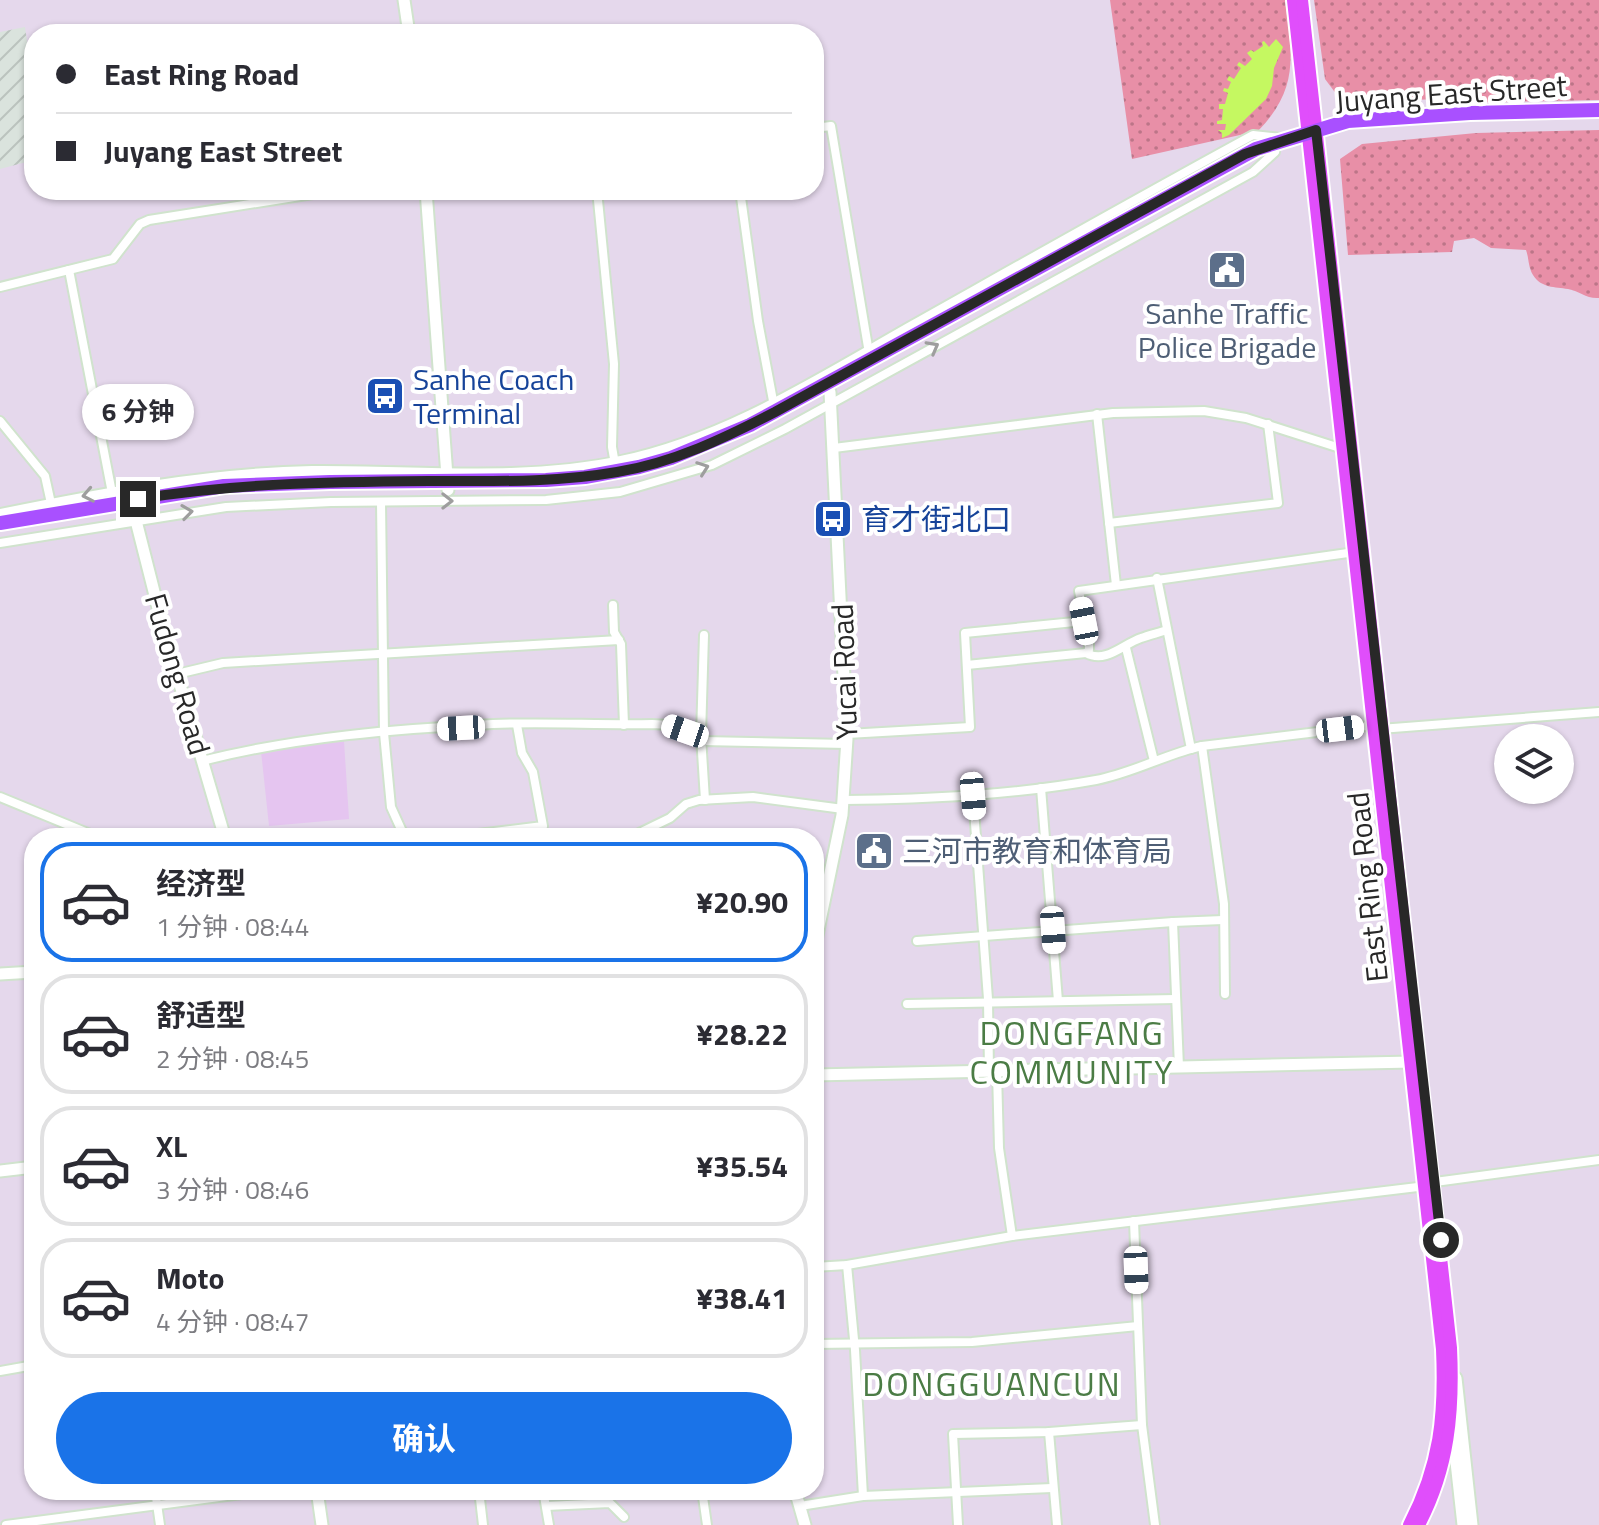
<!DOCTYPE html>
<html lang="zh">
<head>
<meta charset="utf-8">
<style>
  body { margin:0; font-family:"Titillium Web","Noto Sans SC",sans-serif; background:#f7f7f7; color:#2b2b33; height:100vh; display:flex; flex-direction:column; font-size:30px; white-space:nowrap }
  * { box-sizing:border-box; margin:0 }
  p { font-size:26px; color:#7c7c81 }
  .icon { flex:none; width:44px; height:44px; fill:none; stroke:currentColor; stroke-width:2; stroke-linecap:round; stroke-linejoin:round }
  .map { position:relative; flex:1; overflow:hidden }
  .panel { position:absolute; left:24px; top:828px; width:800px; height:672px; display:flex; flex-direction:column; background:#fff; border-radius:32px; box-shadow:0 2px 6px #0004 }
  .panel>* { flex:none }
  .hud { position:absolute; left:24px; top:24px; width:800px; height:176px; border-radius:32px; box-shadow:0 2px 6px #0004; display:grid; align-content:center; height:176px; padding:0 32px; background:#fff }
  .controls { position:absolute; left:1494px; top:724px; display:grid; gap:16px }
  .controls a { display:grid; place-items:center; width:80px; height:80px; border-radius:50%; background:#fff; box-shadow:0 2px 6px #0004; font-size:40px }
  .end { position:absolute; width:36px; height:36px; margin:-18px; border:10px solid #282828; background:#fff; box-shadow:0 0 0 4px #fff }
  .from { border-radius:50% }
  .bubble { position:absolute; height:56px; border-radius:28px; background:#fff; box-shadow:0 2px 6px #0004; font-size:26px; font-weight:700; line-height:56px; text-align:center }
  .car { position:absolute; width:24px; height:48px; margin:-24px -12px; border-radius:10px; box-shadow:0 0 6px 2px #0007; background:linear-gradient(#fff 24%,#345 0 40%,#fff 0 76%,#345 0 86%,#fff 0) }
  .hud b { display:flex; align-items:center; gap:28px; height:76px; font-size:30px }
  .hud b+b { border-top:2px solid #e1e1e2 }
  .hud i { width:20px; height:20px; background:#2b2b33 }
  ul { padding:14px 0 0; list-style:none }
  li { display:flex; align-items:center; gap:24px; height:120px; margin:0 16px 12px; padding:0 16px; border:4px solid #e1e1e2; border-radius:32px }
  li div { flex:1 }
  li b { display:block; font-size:30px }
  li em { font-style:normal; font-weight:700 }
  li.selected { border-color:#1a73e8 }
  li>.icon { width:72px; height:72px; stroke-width:1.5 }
  .action { display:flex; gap:16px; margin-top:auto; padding:16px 32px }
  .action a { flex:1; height:92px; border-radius:48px; background:#1a73e8; color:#fff; font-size:32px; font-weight:700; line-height:92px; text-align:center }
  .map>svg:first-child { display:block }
  .industrial { fill:url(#industrial-furrows) }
  .education { fill:#e5c5f0 }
  .park { fill:url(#park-dots) }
  .water { fill:#c5f861 }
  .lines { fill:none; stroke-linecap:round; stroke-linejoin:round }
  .street-casing { stroke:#d0e3cd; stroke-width:12 }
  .secondary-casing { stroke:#d0e3cd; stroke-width:15 }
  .primary-casing { stroke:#fff; stroke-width:16 }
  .highway-casing { stroke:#fff; stroke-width:18 }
  .street { stroke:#fff; stroke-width:8 }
  .secondary { stroke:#fff; stroke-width:11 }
  .primary { stroke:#e04efb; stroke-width:12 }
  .highway { stroke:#a950ff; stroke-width:14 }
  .oneway { stroke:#9e9e9e }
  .route { stroke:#282828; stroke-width:10 }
  .labels { text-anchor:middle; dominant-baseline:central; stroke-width:8; stroke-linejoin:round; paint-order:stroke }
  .street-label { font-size:30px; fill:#282828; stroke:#fff }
  .service-label { font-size:30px; fill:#4e5e75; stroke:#fff }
  .transit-label { font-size:30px; fill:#164399; stroke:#fff; text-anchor:start }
  .quarter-label { font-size:34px; letter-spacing:2px; fill:#4b7c45; stroke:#fff }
</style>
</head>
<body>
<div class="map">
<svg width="1599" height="1525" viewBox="0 0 1599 1525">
  <defs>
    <pattern id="industrial-furrows" width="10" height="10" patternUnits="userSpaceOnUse" patternTransform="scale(2)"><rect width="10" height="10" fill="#dae3dd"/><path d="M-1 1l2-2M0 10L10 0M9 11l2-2" fill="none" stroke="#bbc3be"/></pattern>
    <pattern id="park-dots" width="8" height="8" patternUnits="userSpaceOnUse" patternTransform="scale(2)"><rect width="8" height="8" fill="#e88fa7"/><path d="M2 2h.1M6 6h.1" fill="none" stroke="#bc7588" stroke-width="1.8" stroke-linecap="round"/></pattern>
  </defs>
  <rect width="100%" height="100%" fill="#e5d8ec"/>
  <polygon class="industrial" points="25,27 34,87 34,160 0,169 0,32"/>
  <polygon class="education" points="344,741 349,819 269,826 261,751"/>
  <g class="park">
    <path d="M1110,0H1285C1292,54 1300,88 1258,131L1132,159Z"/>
    <polygon points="1314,0 1599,0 1599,100 1449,103 1441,99 1351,102 1337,95 1325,79"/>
    <path d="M1599,130V298C1586,299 1580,291 1568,289C1555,287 1541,288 1533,275C1528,267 1529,258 1526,250L1491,248L1474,238L1454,241L1452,252L1348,255L1340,159L1362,144L1476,133Z"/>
  </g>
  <polygon class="water" points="1276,39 1283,47 1274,68 1272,86 1266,99 1229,135 1222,138 1222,133 1218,130 1225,130 1226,124 1217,124 1217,121 1222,120 1223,109 1219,109 1219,104 1225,104 1228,93 1223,91 1224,88 1228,89 1231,82 1227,80 1229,76 1234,79 1241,68 1237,65 1239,62 1245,66 1252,59 1247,53 1251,50 1254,52 1263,46 1262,42 1264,41 1269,47"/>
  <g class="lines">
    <g class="street-casing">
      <g id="street">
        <polyline points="814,128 831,126 869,353"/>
        <polyline points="597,190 614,364 612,447 615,464"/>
        <polyline points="740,190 758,321 774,406"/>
        <polyline points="69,270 112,493"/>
        <polyline points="0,287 113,259 140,224 149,220 338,190"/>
        <polyline points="1097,414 1116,585"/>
        <polyline points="0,421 45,476 52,508"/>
        <polyline points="834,448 1113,413 1204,411 1246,418 1343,449"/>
        <polyline points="381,502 384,733 391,807 405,838"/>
        <path d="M0,513C104,492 206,472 312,470C413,469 522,481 621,460C726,438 820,377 912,325C1026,261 1139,197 1253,135L1282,138"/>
        <polyline points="1109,523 1278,503 1268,424"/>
        <polyline points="0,543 226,507 331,502 546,500 620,492 712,465 785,429 1253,172 1275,152"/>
        <polyline points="1157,578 1191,749"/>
        <polyline points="613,605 614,632 621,644 624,725"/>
        <polyline points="704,635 701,736 705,800"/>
        <polyline points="1126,648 1154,761"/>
        <path d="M1086,653C1106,664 1123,644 1141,638C1149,635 1158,633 1167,630"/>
        <polyline points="967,665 1086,653 1089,650 1089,644 1079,591 1355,552"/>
        <polyline points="177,674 223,663 619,640"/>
        <polyline points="1380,729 1599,712"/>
        <polyline points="847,734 970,727 965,633 1084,621"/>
        <polyline points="702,741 847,744"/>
        <polyline points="1202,746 1224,904 1225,994"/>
        <path d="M202,761C296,737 396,729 493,724C546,722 599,725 652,724L669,725L701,736"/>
        <polyline points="1041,788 1058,1001"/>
        <polyline points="973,796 988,999 989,1072"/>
        <polyline points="0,797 100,838"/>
        <path d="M844,800C929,799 1013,795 1096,780C1133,773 1166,754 1202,746L1375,725"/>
        <polyline points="445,838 543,826 533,772 522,753 517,725"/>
        <polyline points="629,838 670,818 686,804 699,800 753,797 843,809"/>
        <polyline points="1173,922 1179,1067"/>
        <polyline points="917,941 1173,922 1223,920"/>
        <polyline points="907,1004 1176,999"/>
        <polyline points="997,1071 999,1148 1012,1236"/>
        <polyline points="1435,1182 1599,1160"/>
        <polyline points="1134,1221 1142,1425 1155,1525"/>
        <polyline points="847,1265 855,1350 863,1496"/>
        <polyline points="814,1267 847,1265 1012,1236 1426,1186"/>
        <polyline points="814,1344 972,1342 1138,1326"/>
        <polyline points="0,1371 34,1365"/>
        <polyline points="1049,1432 1057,1525"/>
        <polyline points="155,1490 160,1525"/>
        <polyline points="479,1490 483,1525"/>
        <polyline points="543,1490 549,1525"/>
        <polyline points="702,1490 707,1525"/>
        <polyline points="546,1506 610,1503 624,1517"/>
        <polyline points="800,1506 863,1496 1052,1488"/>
        <polyline points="6,1525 273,1490"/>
        <polyline points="958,1525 953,1434 1049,1432 1142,1425"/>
      </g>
    </g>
    <g class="secondary-casing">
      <g id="secondary">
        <polyline points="404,0 409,34"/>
        <polyline points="426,190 448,490"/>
        <polyline points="133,509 163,627 225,838"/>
        <polyline points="814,950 842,815 847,739 830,392"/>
        <polyline points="0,974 34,972"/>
        <polyline points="814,1075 1412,1062"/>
        <polyline points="0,1171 34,1167"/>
        <polyline points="1456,1378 1472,1525"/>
        <polyline points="1452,1426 1463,1525"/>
        <polyline points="317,1490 322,1525"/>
        <polyline points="795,1490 805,1525"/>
      </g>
    </g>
    <g class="primary-casing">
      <g id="primary">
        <path d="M1293,0L1442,1349C1445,1415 1440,1465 1409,1525"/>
        <path d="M1302,0L1451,1348C1454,1412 1449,1468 1419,1525"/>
      </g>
    </g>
    <g class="highway-casing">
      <polyline id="highway" points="0,523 224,486 330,482 546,480 585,477 639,467 671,458 750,425 1256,149 1348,121 1470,113 1599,110"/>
    </g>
    <use href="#street" class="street"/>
    <use href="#secondary" class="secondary"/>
    <use href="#primary" class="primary"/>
    <use href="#highway" class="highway"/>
  </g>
  <defs><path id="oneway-chevron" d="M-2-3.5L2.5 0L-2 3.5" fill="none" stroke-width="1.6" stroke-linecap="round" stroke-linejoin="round" transform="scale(2)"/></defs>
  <g class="oneway">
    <use href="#oneway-chevron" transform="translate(933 347) rotate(-29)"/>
    <use href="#oneway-chevron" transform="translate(703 468) rotate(-20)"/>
    <use href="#oneway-chevron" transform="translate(88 495) rotate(169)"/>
    <use href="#oneway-chevron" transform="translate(447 501)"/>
    <use href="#oneway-chevron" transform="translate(187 512) rotate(-8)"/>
  </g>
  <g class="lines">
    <path class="route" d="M138,499C235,483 331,482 429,481C491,481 554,483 617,472C673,463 725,438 775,412L1245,154L1316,130L1441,1240"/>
  </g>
  <defs>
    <g id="civic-square" transform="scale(2)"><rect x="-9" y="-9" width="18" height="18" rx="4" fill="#5c6f8a" stroke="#fff"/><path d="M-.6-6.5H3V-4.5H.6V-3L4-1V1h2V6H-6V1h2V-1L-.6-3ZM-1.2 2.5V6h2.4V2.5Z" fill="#fff"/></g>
    <g id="bus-square" transform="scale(2)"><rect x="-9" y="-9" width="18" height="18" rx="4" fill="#1a4fb4" stroke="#fff"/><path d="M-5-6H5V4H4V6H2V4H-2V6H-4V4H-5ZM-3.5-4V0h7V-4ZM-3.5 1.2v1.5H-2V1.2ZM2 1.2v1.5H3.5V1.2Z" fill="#fff"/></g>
  </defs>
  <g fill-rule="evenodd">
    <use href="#civic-square" x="1227" y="270"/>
    <use href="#bus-square" x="385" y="396"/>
    <use href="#bus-square" x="833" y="519"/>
    <use href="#civic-square" x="874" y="851"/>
  </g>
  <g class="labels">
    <g class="street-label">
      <text transform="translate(1451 93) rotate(-4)">Juyang East Street</text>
      <text transform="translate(844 672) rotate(-92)">Yucai Road</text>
      <text transform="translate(178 674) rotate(74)">Fudong Road</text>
      <text transform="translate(1367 887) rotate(-96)">East Ring Road</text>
    </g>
    <g class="service-label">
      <text x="1227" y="313">Sanhe Traffic<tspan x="1227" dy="34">Police Brigade</tspan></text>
      <text x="902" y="851" text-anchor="start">三河市教育和体育局</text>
    </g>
    <g class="transit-label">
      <text x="413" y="379">Sanhe Coach<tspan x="413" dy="34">Terminal</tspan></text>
      <text x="861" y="519">育才街北口</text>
    </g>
    <g class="quarter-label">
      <text x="1072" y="1032">DONGFANG<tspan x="1072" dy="39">COMMUNITY</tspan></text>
      <text x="992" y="1383">DONGGUANCUN</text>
    </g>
  </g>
</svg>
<div class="controls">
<a><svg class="icon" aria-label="layers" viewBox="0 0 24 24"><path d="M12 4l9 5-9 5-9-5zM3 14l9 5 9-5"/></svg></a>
</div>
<i class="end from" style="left:1441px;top:1240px"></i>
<i class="end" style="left:138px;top:499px"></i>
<div class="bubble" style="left:82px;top:384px;width:112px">6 分钟</div>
<i class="car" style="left:1084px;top:621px;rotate:349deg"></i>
<i class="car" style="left:461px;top:728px;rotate:267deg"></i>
<i class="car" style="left:1340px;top:729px;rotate:83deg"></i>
<i class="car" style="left:685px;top:731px;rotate:289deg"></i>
<i class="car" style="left:973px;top:796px;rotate:175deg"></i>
<i class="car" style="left:1053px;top:930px;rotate:176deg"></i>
<i class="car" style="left:1136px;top:1270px;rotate:178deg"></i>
<div class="hud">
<b><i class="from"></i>East Ring Road</b>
<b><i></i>Juyang East Street</b>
</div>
<section class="panel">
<ul>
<li class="selected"><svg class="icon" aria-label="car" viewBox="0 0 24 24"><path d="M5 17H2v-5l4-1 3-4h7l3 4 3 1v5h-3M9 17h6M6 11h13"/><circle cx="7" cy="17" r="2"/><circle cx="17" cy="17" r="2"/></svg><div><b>经济型</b><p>1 分钟 · 08:44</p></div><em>¥20.90</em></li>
<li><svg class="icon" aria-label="car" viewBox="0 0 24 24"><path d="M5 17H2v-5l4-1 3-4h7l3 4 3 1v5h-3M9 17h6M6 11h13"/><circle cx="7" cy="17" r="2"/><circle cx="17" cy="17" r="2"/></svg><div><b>舒适型</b><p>2 分钟 · 08:45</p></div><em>¥28.22</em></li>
<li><svg class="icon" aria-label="car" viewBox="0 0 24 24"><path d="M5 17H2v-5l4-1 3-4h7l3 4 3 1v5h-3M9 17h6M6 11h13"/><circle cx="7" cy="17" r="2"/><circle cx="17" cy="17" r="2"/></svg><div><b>XL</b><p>3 分钟 · 08:46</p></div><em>¥35.54</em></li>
<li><svg class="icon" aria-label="car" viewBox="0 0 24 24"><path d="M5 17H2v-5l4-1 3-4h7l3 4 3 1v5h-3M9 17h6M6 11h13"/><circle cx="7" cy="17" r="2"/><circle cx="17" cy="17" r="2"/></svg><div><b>Moto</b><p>4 分钟 · 08:47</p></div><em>¥38.41</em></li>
</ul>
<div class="action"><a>确认</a></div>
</section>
</div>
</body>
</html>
